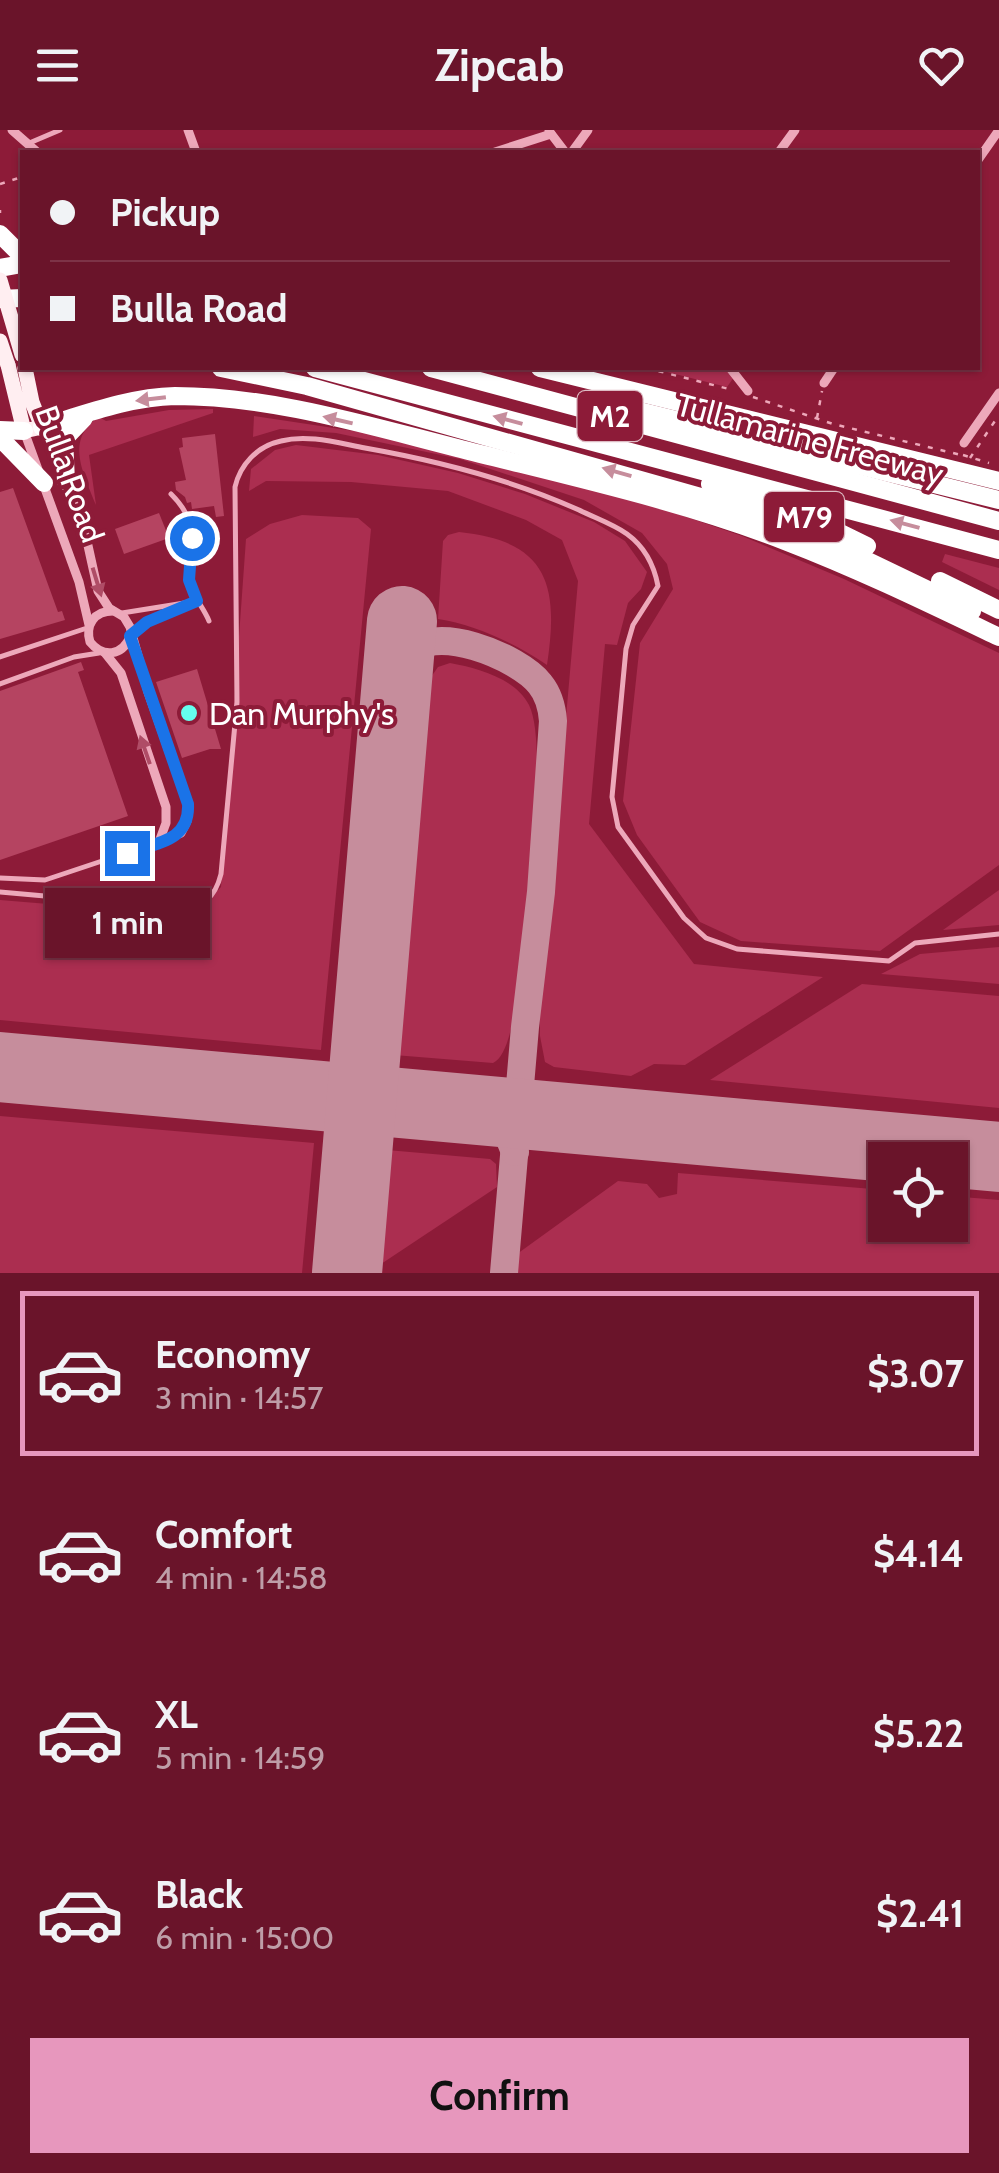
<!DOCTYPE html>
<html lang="en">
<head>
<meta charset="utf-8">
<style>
  body { margin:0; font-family:Cabin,sans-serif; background:#722136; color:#f1f3f6; height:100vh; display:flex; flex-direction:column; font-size:38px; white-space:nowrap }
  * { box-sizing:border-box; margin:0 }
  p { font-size:32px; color:#be9ea8 }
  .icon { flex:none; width:55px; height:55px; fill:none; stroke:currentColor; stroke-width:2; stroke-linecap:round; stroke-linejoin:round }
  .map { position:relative; height:1143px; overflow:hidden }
  .sheet { display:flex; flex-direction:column; background:#6a142a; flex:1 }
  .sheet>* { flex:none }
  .top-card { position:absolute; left:20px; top:20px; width:960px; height:220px; border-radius:0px; box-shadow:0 2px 8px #0004,0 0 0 2px #7d3347; display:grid; align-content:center; height:220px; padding:0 30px; background:#6a142a }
  .fabs { position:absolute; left:868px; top:1012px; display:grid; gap:20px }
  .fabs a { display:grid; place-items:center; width:100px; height:100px; border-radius:0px; background:#6a142a; box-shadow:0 2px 8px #0004,0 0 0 2px #7d3347; font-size:50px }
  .end { position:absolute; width:45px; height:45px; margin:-22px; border:12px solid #1a73e8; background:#fff; box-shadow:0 0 0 5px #fff }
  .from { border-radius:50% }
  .bubble { position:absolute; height:70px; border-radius:0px; background:#6a142a; box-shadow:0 2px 8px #0004,0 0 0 2px #7d3347; font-size:32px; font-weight:700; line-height:70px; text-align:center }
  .top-card b { display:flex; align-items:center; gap:35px; height:95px; font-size:38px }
  .top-card b+b { border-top:2px solid #7d3347 }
  .top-card i { width:25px; height:25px; background:#f1f3f6 }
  ul { padding:18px 0 0; list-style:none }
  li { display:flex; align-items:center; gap:30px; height:165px; margin:0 20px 15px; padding:0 10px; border:5px solid transparent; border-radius:0px }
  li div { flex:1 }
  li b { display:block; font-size:38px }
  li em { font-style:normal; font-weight:700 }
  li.selected { border-color:#e797bd }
  li>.icon { width:90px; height:90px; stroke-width:1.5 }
  .primary-button { display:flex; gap:20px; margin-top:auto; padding:20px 30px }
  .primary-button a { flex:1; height:115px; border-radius:0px; background:#e797bd; color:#111; font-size:40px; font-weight:700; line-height:115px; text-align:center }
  header { display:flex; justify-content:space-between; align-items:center; height:130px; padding:0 30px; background:#6a142a; font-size:45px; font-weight:700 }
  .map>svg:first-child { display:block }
  .green { fill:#ab2e50 }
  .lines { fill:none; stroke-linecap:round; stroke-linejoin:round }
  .taxiway { stroke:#c68d9c; stroke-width:28 }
  .runway { stroke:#c68d9c; stroke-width:70 }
  .building { fill:#b54461 }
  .path { stroke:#eda8ba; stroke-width:2.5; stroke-dasharray:5 8; stroke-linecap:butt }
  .service { stroke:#eda8ba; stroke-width:5 }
  .minor { stroke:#eda8ba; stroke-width:9 }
  .primary { stroke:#ffeef1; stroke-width:15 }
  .motorway { stroke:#fff; stroke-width:18 }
  .primary-bridge { stroke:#ffeef1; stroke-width:15 }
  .motorway-bridge { stroke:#fff; stroke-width:18 }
  .oneway { fill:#c68d9c }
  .oneway2 { fill:#af4c66 }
  .route { stroke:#1a73e8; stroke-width:12 }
  .poi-dot { fill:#65feee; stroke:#8d1b38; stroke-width:4 }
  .labels { text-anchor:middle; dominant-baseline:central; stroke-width:8; stroke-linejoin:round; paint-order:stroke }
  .shield { fill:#8d1b38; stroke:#ddbbc3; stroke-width:2.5 }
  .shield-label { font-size:30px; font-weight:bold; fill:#fff }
  .street-label { font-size:32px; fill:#fff; stroke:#8d1b38 }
  .poi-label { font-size:32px; fill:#fff; stroke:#8d1b38; text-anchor:start }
</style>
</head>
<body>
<header><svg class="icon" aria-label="menu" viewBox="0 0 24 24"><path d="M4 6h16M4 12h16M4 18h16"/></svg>Zipcab<svg class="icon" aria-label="heart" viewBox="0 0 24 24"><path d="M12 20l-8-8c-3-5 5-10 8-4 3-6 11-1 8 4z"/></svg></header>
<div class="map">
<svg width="999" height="1143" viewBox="0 0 999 1143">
  <rect width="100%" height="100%" fill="#8d1b38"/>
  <g class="green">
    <polygon points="651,238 726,238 734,247 727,257"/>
    <path d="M213,279V283L89,325L96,375C84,344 64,309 99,287L106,291L169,280Z"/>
    <polygon points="254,286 387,306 637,370 742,406 844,449 999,523 999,735 880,821 741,811 700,792 637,705 623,671 640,513 673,459 667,434 642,403 584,370 460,329 336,303 280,299 253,307"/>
    <polygon points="296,315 378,325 458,343 525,364 594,392 625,411 647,442 641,459 628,473 617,515 605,514 589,694 694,834 823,847 685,935 654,934 631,946 554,937 545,932 540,906 540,883 578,451 562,410 526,390 448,361 351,352 266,351 249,361 251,339 275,320"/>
    <polygon points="302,385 358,388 371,399 321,920 0,890 0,770 193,786 221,757 246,409 270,394"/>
    <path d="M459,402C549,411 559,456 547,535C516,514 474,494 438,489L443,411L448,405Z"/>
    <polygon points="945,424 999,438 999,460 942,432"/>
    <path d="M450,533C477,538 515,548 529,575C548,613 528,763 522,811C519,836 516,923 493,933L394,925L431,547L438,537Z"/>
    <polygon points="999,760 999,795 943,800"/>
    <polygon points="999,817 999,854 881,844 920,824"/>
    <polygon points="862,854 999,866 999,978 710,950"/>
    <polygon points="0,986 314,1013 302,1143 0,1143"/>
    <polygon points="387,1020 490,1029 496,1034 497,1057 375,1138"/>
    <polygon points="678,1043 885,1060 885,1095 950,1095 950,1066 999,1070 999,1143 515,1143 517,1124 618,1051 647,1054 659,1068 677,1064"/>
  </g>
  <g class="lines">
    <g class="taxiway">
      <path d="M395,572C397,558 397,538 406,526C431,490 519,527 540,554C549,565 552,577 553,591L541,762L525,897L504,1143"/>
      <polyline points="480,980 505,997 515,1022"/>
    </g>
    <g class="runway">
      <polyline points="0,937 999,1027"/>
      <polyline points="347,1143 402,491"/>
    </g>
  </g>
  <g class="building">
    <polygon points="215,304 224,386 216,387 214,376 192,379 191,372 187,373 185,367 176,360 175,352 186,350 179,318 183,317 182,308"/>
    <polygon points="13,358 58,482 62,481 65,490 0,509 0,362"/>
    <polygon points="159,383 169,408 124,424 115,399"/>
    <polygon points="81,532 84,540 78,542 128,686 0,730 0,561"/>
    <polygon points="197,539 221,619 210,619 182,628 156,552"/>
  </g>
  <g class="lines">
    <g class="path">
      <polyline points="0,54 22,47"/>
      <polyline points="0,80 0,83"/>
      <polyline points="646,238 733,260"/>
      <polyline points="753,267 833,294 961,325"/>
      <polyline points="817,288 822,261"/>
      <polyline points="963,325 989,333"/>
      <polyline points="970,328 999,285"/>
    </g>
    <g class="service">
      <polyline points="27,14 60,0"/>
      <path d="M171,364C203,396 185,410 189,447C190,464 203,476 209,491"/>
      <polyline points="122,483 197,471"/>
      <polyline points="131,503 177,478"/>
      <polyline points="0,527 87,498"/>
      <polyline points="0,554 74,527 99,523"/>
      <polyline points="0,748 45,750 159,712"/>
      <path d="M0,762L179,778C203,778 215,768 221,744L237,572L235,357C240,335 257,316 281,311C308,304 338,313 365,318C439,331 510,349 579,380C595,388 613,394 627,404C645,417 654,435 658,456L633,495L626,519L612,667L618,697L684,788L706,808L737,819L889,831L915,813L999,804"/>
    </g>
    <g class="minor">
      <polyline points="12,0 37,22"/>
      <polyline points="188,0 196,22"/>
      <polyline points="549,1 565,22"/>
      <polyline points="495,22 551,4"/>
      <polyline points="572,22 588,0"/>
      <polyline points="779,22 795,0"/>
      <polyline points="978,30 999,0"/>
      <polyline points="730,238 748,261"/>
      <polyline points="824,253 834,238"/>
      <polyline points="42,297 59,336"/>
      <polyline points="24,301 79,452 89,495"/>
      <polyline points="964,313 999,263"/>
      <polyline points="66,350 85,402 98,461 109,478 124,487 130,497 148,562 188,675 187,691 181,703 159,712"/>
      <path d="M113,481C94,481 85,495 90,512C103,528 122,526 130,507"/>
      <polyline points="105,523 121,543 166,677 166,693 159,712"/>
    </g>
    <polyline class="primary" points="8,235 24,301 42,297 32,272 25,238"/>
    <g class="motorway">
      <polyline points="0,138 22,134"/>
      <polyline points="0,169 22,168"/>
      <polyline points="221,238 307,256 750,381 818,407 972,481"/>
      <polyline points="315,238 999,420"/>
      <polyline points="431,238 999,391"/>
      <polyline points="540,238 999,351"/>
      <polyline points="611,274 999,370"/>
      <path d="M42,297C85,284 130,267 175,266C270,266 366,295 457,318C567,346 679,370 785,411C858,439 928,473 999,507"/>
      <polyline points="0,300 24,301"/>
      <polyline points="0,308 44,353"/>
      <polyline points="66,351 64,309 84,288"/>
      <polyline points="710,354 818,392 867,416"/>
      <polyline points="940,451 999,480"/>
    </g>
    <g class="primary-bridge">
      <polyline points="0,150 22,225"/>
      <polyline points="0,211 8,235"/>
    </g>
    <polyline class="motorway-bridge" points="0,104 22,126"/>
  </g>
  <defs><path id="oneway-solid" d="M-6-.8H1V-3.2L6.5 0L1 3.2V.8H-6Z" transform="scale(2.5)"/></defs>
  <g class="oneway">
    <use href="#oneway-solid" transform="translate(151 269) rotate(173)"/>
    <use href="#oneway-solid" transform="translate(338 290) rotate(-167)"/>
    <use href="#oneway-solid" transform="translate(508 290) rotate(-165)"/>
    <use href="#oneway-solid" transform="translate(617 342) rotate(-164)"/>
    <use href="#oneway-solid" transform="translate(905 394) rotate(-165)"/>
  </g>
  <g class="oneway2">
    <use href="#oneway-solid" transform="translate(97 452) rotate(73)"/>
    <use href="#oneway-solid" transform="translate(145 620) rotate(-109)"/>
  </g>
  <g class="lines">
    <path class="route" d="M127,723C155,713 190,712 188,674L130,506L147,492L197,471L189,450L192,408"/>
  </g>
  <circle class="poi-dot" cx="189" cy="583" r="10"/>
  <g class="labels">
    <g class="shield">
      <rect x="577.5" y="261" width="65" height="50" rx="8"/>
      <rect x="764" y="362" width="80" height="50" rx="8"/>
    </g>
    <g class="shield-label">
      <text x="610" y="286">M2</text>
      <text x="804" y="387">M79</text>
    </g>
    <g class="street-label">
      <text transform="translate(810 309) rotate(15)">Tullamarine Freeway</text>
      <text transform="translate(70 344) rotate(70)">Bulla Road</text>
    </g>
    <g class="poi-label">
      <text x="209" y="583">Dan Murphy's</text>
    </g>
  </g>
</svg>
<div class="fabs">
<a><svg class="icon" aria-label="locate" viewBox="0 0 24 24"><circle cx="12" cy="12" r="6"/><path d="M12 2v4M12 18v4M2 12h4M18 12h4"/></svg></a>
</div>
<i class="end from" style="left:192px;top:408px"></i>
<i class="end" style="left:127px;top:723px"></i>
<div class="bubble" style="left:45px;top:758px;width:165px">1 min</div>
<div class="top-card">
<b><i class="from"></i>Pickup</b>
<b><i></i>Bulla Road</b>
</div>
</div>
<section class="sheet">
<ul>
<li class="selected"><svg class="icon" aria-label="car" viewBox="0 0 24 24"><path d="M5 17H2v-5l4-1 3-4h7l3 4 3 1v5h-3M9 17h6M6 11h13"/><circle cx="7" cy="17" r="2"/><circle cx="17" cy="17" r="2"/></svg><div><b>Economy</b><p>3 min · 14:57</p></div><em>$3.07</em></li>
<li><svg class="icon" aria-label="car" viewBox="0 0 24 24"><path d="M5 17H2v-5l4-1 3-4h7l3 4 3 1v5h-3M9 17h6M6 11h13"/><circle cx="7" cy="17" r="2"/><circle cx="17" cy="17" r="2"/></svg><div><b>Comfort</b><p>4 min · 14:58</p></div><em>$4.14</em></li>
<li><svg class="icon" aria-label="car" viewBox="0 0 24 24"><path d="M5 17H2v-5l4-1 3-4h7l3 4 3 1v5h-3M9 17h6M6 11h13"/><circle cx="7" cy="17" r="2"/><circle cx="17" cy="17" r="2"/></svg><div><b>XL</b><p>5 min · 14:59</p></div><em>$5.22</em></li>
<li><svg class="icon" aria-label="car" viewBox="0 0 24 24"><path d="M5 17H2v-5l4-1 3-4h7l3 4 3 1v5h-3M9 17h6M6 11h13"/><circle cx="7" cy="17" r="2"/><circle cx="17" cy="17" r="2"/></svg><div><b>Black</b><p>6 min · 15:00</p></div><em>$2.41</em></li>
</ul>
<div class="primary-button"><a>Confirm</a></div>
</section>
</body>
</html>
